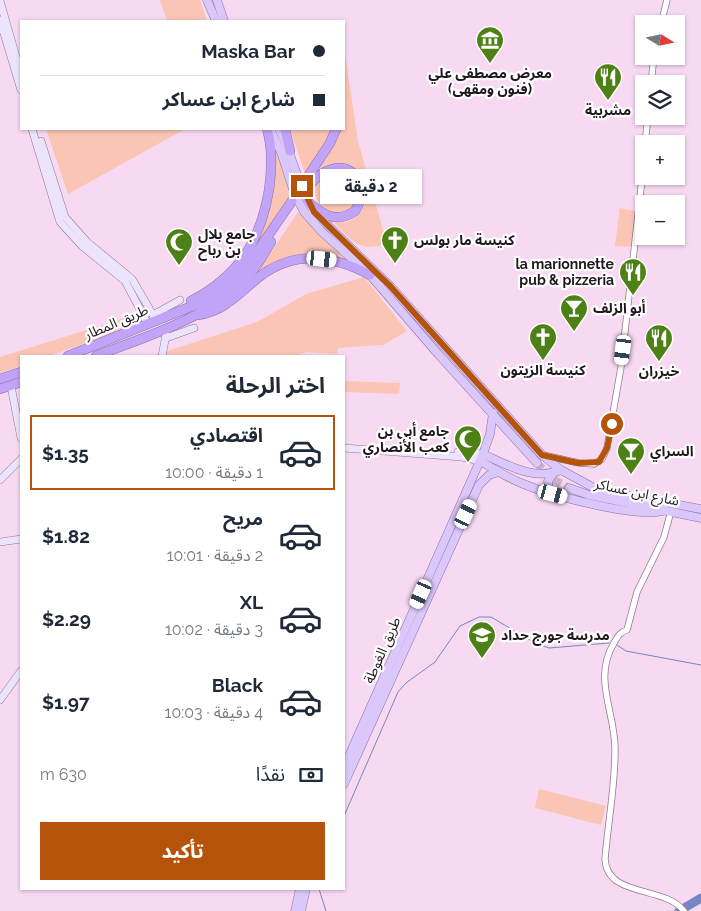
<!DOCTYPE html>
<html lang="ar">
<head>
<meta charset="utf-8">
<style>
  body { margin:0; font-family:Raleway,"Noto Sans Arabic",sans-serif; background:#f6f6f7; color:#1f2937; direction:rtl; height:100vh; display:flex; flex-direction:column; font-size:19px; white-space:nowrap }
  * { box-sizing:border-box; margin:0 }
  p { font-size:16px; color:#747a83 }
  .icon { flex:none; width:28px; height:28px; fill:none; stroke:currentColor; stroke-width:2; stroke-linecap:round; stroke-linejoin:round }
  .map { position:relative; flex:1; overflow:hidden; direction:ltr }
  .drawer { position:absolute; left:20px; top:355px; width:325px; height:535px; display:flex; flex-direction:column; background:#fff; border-radius:0px; box-shadow:0 1px 4px #0004; direction:rtl }
  .drawer>* { flex:none }
  .top-card { position:absolute; left:20px; top:20px; width:325px; height:110px; border-radius:0px; box-shadow:0 1px 4px #0004; direction:rtl; display:grid; align-content:center; height:110px; padding:0 20px; background:#fff }
  .needle { width:32px; rotate:100deg }
  .controls { position:absolute; left:635px; top:15px; display:grid; gap:10px }
  .controls a { display:grid; place-items:center; width:50px; height:50px; border-radius:0px; background:#fff; box-shadow:0 1px 4px #0004; font-size:25px }
  .end { position:absolute; width:22px; height:22px; margin:-11px; border:6px solid #b45309; background:#fff; box-shadow:0 0 0 2px #fff }
  .from { border-radius:50% }
  .bubble { position:absolute; height:35px; border-radius:0px; background:#fff; box-shadow:0 1px 4px #0004; font-size:16px; font-weight:700; line-height:35px; text-align:center; direction:rtl }
  .car { position:absolute; width:15px; height:30px; margin:-15px -8px; border-radius:6px; box-shadow:0 0 4px 1px #0007; background:linear-gradient(#fff 24%,#345 0 40%,#fff 0 76%,#345 0 86%,#fff 0) }
  .top-card b { display:flex; align-items:center; gap:18px; height:48px; font-size:19px }
  .top-card b+b { border-top:1px solid #e0e1e3 }
  .top-card i { width:12px; height:12px; background:#1f2937 }
  ul { padding:0; list-style:none }
  li { display:flex; align-items:center; gap:15px; height:75px; margin:0 10px 8px; padding:0 10px; border:2px solid transparent; border-radius:0px }
  li div { flex:1 }
  li b { display:block; font-size:19px }
  li em { font-style:normal; font-weight:700 }
  li.on { border-color:#b45309 }
  li>.icon { width:45px; height:45px; stroke-width:1.5 }
  h2 { padding:0 20px; font-size:22px; line-height:60px }
  .pay { display:flex; align-items:center; gap:12px; height:55px; padding:0 20px; font-size:19px }
  .pay p { margin-inline-start:auto }
  .cta { display:flex; gap:10px; margin-top:auto; padding:10px 20px }
  .cta a { flex:1; height:58px; border-radius:0px; background:#b45309; color:#fff; font-size:20px; font-weight:700; line-height:58px; text-align:center }
  .map>svg:first-child { display:block }
  .green { fill:#fac5b5 }
  .lines { fill:none; stroke-linecap:round; stroke-linejoin:round }
  .stream { stroke:#7388c3; stroke-width:1 }
  .river { stroke:#7388c3; stroke-width:9 }
  .primary-tunnel { stroke:#ccb2c8; stroke-width:8; stroke-dasharray:8 4; stroke-linecap:butt }
  .tertiary-casing { stroke:#93788e; stroke-width:7 }
  .secondary-casing { stroke:#93788e; stroke-width:8 }
  .primary-casing { stroke:#8972ab; stroke-width:9 }
  .motorway-casing { stroke:#8972ab; stroke-width:10 }
  .tertiary { stroke:#fff; stroke-width:5.5 }
  .secondary { stroke:#ece3fd; stroke-width:7 }
  .primary { stroke:#dac8fa; stroke-width:8 }
  .motorway { stroke:#c1a3f7; stroke-width:9 }
  .route { stroke:#b45309; stroke-width:6 }
  .labels { text-anchor:middle; dominant-baseline:central; stroke-width:4.5; stroke-linejoin:round; paint-order:stroke }
  .poi-label { font-size:14px; font-weight:bold; fill:#21171f; stroke:#fff; text-anchor:start }
  .street-label { font-size:14px; fill:#21171f; stroke:#fff }
</style>
</head>
<body>
<div class="map">
<svg width="701" height="911" viewBox="0 0 701 911">
  <rect width="100%" height="100%" fill="#f7d9f2"/>
  <g class="green">
    <polygon points="160,0 200,0 207,21 167,21"/>
    <path d="M344,47L358,141L387,244C357,252 355,242 334,223C338,222 345,223 349,221C384,205 364,146 317,169L336,141L339,129H344Z"/>
    <polygon points="46,129 185,129 68,194"/>
    <polygon points="290,129 331,129 328,140 305,174"/>
    <polygon points="272,139 291,197 254,249 257,241"/>
    <path d="M338,171L353,179C362,196 356,208 339,215L322,209L312,190L319,179Z"/>
    <polygon points="620,208 639,212 635,247 615,246"/>
    <path d="M298,212L347,259C306,254 293,251 257,273Z"/>
    <polygon points="364,277 407,331 383,345 338,348 337,354 307,352 295,356 152,356 257,322 306,294"/>
    <polygon points="141,313 146,321 49,356 21,356 21,366 0,373 0,357"/>
    <polygon points="344,381 400,383 399,394 344,392"/>
    <polygon points="539,789 606,806 601,825 535,808"/>
  </g>
  <g class="lines">
    <g class="stream">
      <polyline points="617,645 626,651 701,665"/>
      <polyline points="344,816 398,692 406,683 435,662 460,626 479,617 491,617 535,643 549,648 609,643"/>
      <polyline points="319,889 326,911"/>
    </g>
    <polyline class="river" points="679,911 701,898"/>
    <polyline class="primary-tunnel" points="537,463 551,478 569,488"/>
    <g class="tertiary-casing">
      <g id="tertiary">
        <polyline points="661,24 667,0"/>
        <polyline points="651,84 654,56"/>
        <polyline points="645,144 648,116"/>
        <polyline points="543,455 579,463 594,464 602,459 607,448 621,367 644,161"/>
        <path d="M671,511L664,537L637,592L627,630C620,632 618,636 614,643C592,679 616,713 615,751C615,787 608,823 605,859C607,898 664,885 684,911"/>
      </g>
    </g>
    <g class="secondary-casing">
      <g id="secondary">
        <polyline points="0,1 21,74"/>
        <polyline points="0,20 21,90"/>
        <polyline points="32,129 60,222 82,246 125,281 148,324"/>
        <polyline points="41,141 65,217 87,242 132,279 156,320"/>
        <polyline points="153,315 180,300"/>
        <polyline points="166,338 194,328"/>
        <polyline points="162,356 166,335"/>
        <polyline points="11,386 21,438"/>
        <polyline points="344,448 462,457 480,461"/>
        <polyline points="458,452 483,454"/>
        <polyline points="0,480 21,459"/>
        <polyline points="0,542 21,539"/>
        <polyline points="0,700 21,671"/>
      </g>
    </g>
    <g class="primary-casing">
      <g id="primary">
        <polyline points="207,0 216,21"/>
        <polyline points="217,0 224,21"/>
        <polyline points="270,129 281,152 295,195 305,213 322,232 370,275 438,354 537,463"/>
        <path d="M279,129C293,156 298,187 314,212L391,287L542,455L561,470L598,490L701,509"/>
        <path d="M483,454C507,465 534,481 561,470"/>
        <path d="M480,461C493,468 506,477 521,483C547,494 640,520 665,510"/>
        <polyline points="569,488 589,495 701,518"/>
        <polyline points="553,494 549,489 548,481 554,472"/>
        <polyline points="344,767 483,454 490,434 493,413"/>
        <polyline points="344,784 479,485 489,475 499,472"/>
        <polyline points="295,911 300,889"/>
        <polyline points="301,911 306,889"/>
      </g>
    </g>
    <g class="motorway-casing">
      <g id="motorway">
        <polyline points="285,129 290,151"/>
        <polyline points="307,178 330,143 336,129"/>
        <path d="M308,202C323,215 337,224 355,211C377,177 338,149 310,185"/>
        <path d="M191,301C239,276 260,242 269,190C272,169 273,149 267,129"/>
        <path d="M198,315C225,311 239,293 259,277C294,250 333,255 370,275"/>
        <polyline points="68,356 205,301 230,285 243,272 292,201"/>
        <path d="M96,356C149,335 215,317 253,270C260,262 265,251 271,242"/>
        <polyline points="0,379 21,372"/>
        <polyline points="0,389 21,382"/>
      </g>
    </g>
    <use href="#tertiary" class="tertiary"/>
    <use href="#secondary" class="secondary"/>
    <use href="#primary" class="primary"/>
    <use href="#motorway" class="motorway"/>
  </g>
  <g class="lines">
    <polyline class="route" points="302,186 314,212 391,287 542,455 578,463 599,462 607,448 612,424"/>
  </g>
  <defs>
    <g id="museum-pin" transform="scale(1.4375)"><path d="M0 17L-7.5 6A9.5 9.5 0 1 1 7.5 6Z" fill="#4d8115" stroke="#fff"/><path d="M0-6L6-3V-2H-6V-3ZM-5-1h2V3h-2ZM-1-1h2V3h-2ZM3-1h2V3H3ZM-6 4H6V6H-6Z" fill="#fff"/></g>
    <g id="restaurant-pin" transform="scale(1.4375)"><path d="M0 17L-7.5 6A9.5 9.5 0 1 1 7.5 6Z" fill="#4d8115" stroke="#fff"/><path d="M-5-6h1v4h1v-4h1v4h1v-4h1v5L-1.5 .5V6h-2V.5L-5-1ZM5-6V6H3V1.5H1.5Q1.5-4 5-6Z" fill="#fff"/></g>
    <g id="church-pin" transform="scale(1.4375)"><path d="M0 17L-7.5 6A9.5 9.5 0 1 1 7.5 6Z" fill="#4d8115" stroke="#fff"/><path d="M-1.2-6h2.4v3.5h3.3v2.4h-3.3V6h-2.4V-.1h-3.3v-2.4h3.3Z" fill="#fff"/></g>
    <g id="mosque-pin" transform="scale(1.4375)"><path d="M0 17L-7.5 6A9.5 9.5 0 1 1 7.5 6Z" fill="#4d8115" stroke="#fff"/><path d="M3.5-4.9A6 6 0 1 0 3.5 4.9A5 5 0 1 1 3.5-4.9Z" fill="#fff"/></g>
    <g id="bar-pin" transform="scale(1.4375)"><path d="M0 17L-7.5 6A9.5 9.5 0 1 1 7.5 6Z" fill="#4d8115" stroke="#fff"/><path d="M-6-5H6L.8 .8V4.5H3.5V6h-7V4.5H-.8V.8Z" fill="#fff"/></g>
    <g id="school-pin" transform="scale(1.4375)"><path d="M0 17L-7.5 6A9.5 9.5 0 1 1 7.5 6Z" fill="#4d8115" stroke="#fff"/><path d="M0-5L7-2L0 1L-7-2ZM-4 1L0 2.5L4 1V4Q0 6-4 4Z" fill="#fff"/></g>
  </defs>
  <g fill-rule="evenodd">
    <use href="#museum-pin" x="490" y="40"/>
    <use href="#restaurant-pin" x="608" y="77"/>
    <use href="#church-pin" x="395" y="240"/>
    <use href="#mosque-pin" x="179" y="242"/>
    <use href="#restaurant-pin" x="633" y="272"/>
    <use href="#bar-pin" x="574" y="308"/>
    <use href="#church-pin" x="543" y="337"/>
    <use href="#restaurant-pin" x="659" y="338"/>
    <use href="#mosque-pin" x="468" y="439"/>
    <use href="#bar-pin" x="631" y="451"/>
    <use href="#school-pin" x="482" y="635"/>
  </g>
  <g class="labels">
    <g class="poi-label">
      <text x="490" y="73" text-anchor="middle">معرض مصطفى علي<tspan x="490" dy="16">(فنون ومقهى)</tspan></text>
      <text x="608" y="110" text-anchor="middle">مشربية</text>
      <text x="198" y="234">جامع بلال<tspan x="198" dy="16">بن رباح</tspan></text>
      <text x="414" y="240">كنيسة مار بولس</text>
      <text x="614" y="264" text-anchor="end">la marionnette<tspan x="614" dy="16">pub &amp; pizzeria</tspan></text>
      <text x="593" y="308">أبو الزلف</text>
      <text x="543" y="370" text-anchor="middle">كنيسة الزيتون</text>
      <text x="659" y="371" text-anchor="middle">خيزران</text>
      <text x="449" y="431" text-anchor="end">جامع أبي بن<tspan x="449" dy="16">كعب الأنصاري</tspan></text>
      <text x="650" y="451">السراي</text>
      <text x="501" y="635">مدرسة جورج حداد</text>
    </g>
    <g class="street-label">
      <text transform="translate(116 322) rotate(-23)">طريق المطار</text>
      <text transform="translate(637 492) rotate(12)">شارع ابن عساكر</text>
      <text transform="translate(382 650) rotate(-66)">طريق الغوطة</text>
    </g>
  </g>
</svg>
<div class="controls">
<a><svg class="needle" viewBox="-14 -14 28 28"><path d="M0-13l5 13h-10z" fill="#e53935"/><path d="M0 13l5-13h-10z" fill="#747a83"/></svg></a>
<a><svg class="icon" aria-label="layers" viewBox="0 0 24 24"><path d="M12 4l9 5-9 5-9-5zM3 14l9 5 9-5"/></svg></a>
<a>+</a>
<a>−</a>
</div>
<i class="end from" style="left:612px;top:424px"></i>
<i class="end" style="left:302px;top:186px"></i>
<div class="bubble" style="left:320px;top:169px;width:102px">2 دقيقة</div>
<i class="car" style="left:322px;top:259px;rotate:96deg"></i>
<i class="car" style="left:623px;top:350px;rotate:187deg"></i>
<i class="car" style="left:553px;top:494px;rotate:105deg"></i>
<i class="car" style="left:466px;top:514px;rotate:25deg"></i>
<i class="car" style="left:421px;top:594px;rotate:204deg"></i>
<div class="top-card">
<b><i class="from"></i>Maska Bar</b>
<b><i></i>شارع ابن عساكر</b>
</div>
<section class="drawer">
<h2>اختر الرحلة</h2>
<ul>
<li class="on"><svg class="icon" aria-label="car" viewBox="0 0 24 24"><path d="M5 17H2v-5l4-1 3-4h7l3 4 3 1v5h-3M9 17h6M6 11h13"/><circle cx="7" cy="17" r="2"/><circle cx="17" cy="17" r="2"/></svg><div><b>اقتصادي</b><p>1 دقيقة · 10:00</p></div><em>$1.35</em></li>
<li><svg class="icon" aria-label="car" viewBox="0 0 24 24"><path d="M5 17H2v-5l4-1 3-4h7l3 4 3 1v5h-3M9 17h6M6 11h13"/><circle cx="7" cy="17" r="2"/><circle cx="17" cy="17" r="2"/></svg><div><b>مريح</b><p>2 دقيقة · 10:01</p></div><em>$1.82</em></li>
<li><svg class="icon" aria-label="car" viewBox="0 0 24 24"><path d="M5 17H2v-5l4-1 3-4h7l3 4 3 1v5h-3M9 17h6M6 11h13"/><circle cx="7" cy="17" r="2"/><circle cx="17" cy="17" r="2"/></svg><div><b>XL</b><p>3 دقيقة · 10:02</p></div><em>$2.29</em></li>
<li><svg class="icon" aria-label="car" viewBox="0 0 24 24"><path d="M5 17H2v-5l4-1 3-4h7l3 4 3 1v5h-3M9 17h6M6 11h13"/><circle cx="7" cy="17" r="2"/><circle cx="17" cy="17" r="2"/></svg><div><b>Black</b><p>4 دقيقة · 10:03</p></div><em>$1.97</em></li>
</ul>
<div class="pay"><svg class="icon" aria-label="cash" viewBox="0 0 24 24"><path d="M3 7h18v10H3z"/><circle cx="12" cy="12" r="2"/></svg>نقدًا<p>630 m</p></div>
<div class="cta"><a>تأكيد</a></div>
</section>
</div>
</body>
</html>
